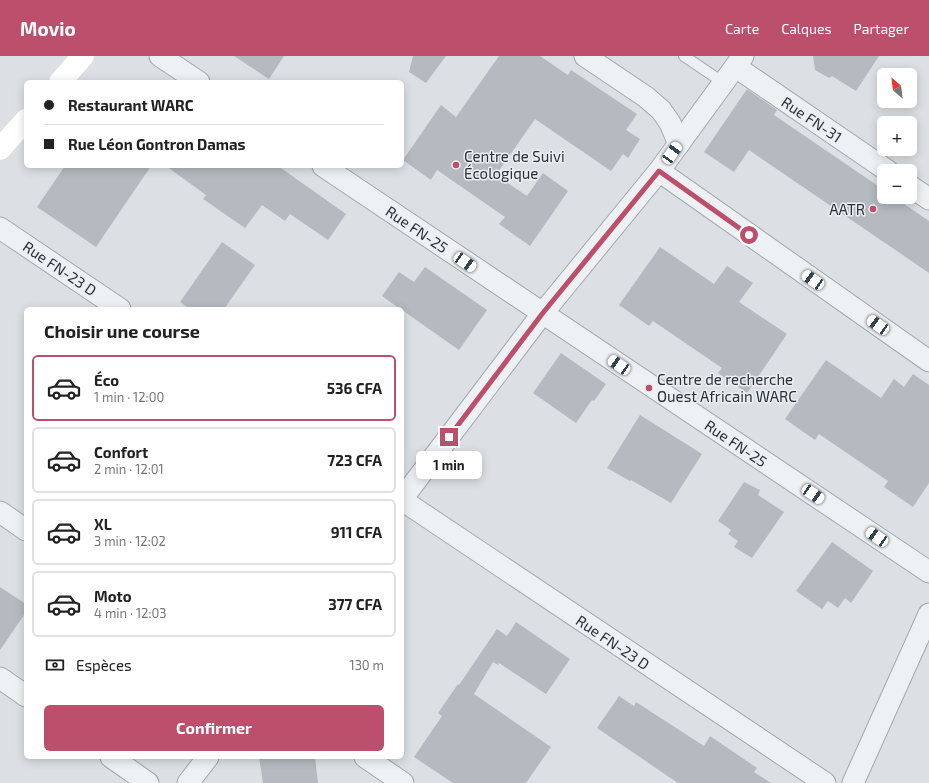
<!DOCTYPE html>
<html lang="fr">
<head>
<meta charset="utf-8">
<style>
  body { margin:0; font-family:"Exo 2",sans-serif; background:#f6f6f6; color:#222; height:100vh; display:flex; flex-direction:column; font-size:15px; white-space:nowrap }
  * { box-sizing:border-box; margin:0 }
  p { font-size:13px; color:#767676 }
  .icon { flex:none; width:22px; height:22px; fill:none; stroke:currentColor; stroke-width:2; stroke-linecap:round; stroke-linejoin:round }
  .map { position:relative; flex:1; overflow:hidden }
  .sheet { position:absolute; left:24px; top:251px; width:380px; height:452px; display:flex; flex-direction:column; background:#fff; border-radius:6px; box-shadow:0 2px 10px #0003 }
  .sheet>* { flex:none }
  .guide { position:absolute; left:24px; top:24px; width:380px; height:88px; border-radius:6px; box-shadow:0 2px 10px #0003; display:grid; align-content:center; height:88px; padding:0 20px; background:#fff }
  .needle { width:26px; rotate:332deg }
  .buttons { position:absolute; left:877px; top:12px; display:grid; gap:8px }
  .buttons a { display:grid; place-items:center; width:40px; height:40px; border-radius:6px; background:#fff; box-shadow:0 2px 10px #0003; font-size:20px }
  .end { position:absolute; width:18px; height:18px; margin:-9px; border:5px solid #bc4f6c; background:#fff; box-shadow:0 0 0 2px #fff }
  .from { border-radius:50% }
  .bubble { position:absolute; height:28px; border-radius:6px; background:#fff; box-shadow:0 2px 10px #0003; font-size:13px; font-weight:700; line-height:28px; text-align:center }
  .car { position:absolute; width:12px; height:24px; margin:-12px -6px; border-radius:5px; box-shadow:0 0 3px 1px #0007; background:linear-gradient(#fff 24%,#345 0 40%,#fff 0 76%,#345 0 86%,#fff 0) }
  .guide b { display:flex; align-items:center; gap:14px; height:38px; font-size:15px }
  .guide b+b { border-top:1px solid #e0e0e0 }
  .guide i { width:10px; height:10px; background:#222 }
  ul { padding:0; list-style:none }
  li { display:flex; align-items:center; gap:12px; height:66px; margin:0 8px 6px; padding:0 12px; border:2px solid #e0e0e0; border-radius:6px }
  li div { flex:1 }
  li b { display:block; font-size:15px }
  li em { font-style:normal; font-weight:700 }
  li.selected { border-color:#bc4f6c }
  li>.icon { width:36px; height:36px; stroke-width:1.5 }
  h2 { padding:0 20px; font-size:18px; line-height:48px }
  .pay { display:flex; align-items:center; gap:10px; height:44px; padding:0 20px; font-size:15px }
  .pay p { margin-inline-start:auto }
  .cta { display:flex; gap:8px; margin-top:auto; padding:8px 20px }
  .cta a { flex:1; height:46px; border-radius:6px; background:#bc4f6c; color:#fff; font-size:16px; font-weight:700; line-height:46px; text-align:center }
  header { display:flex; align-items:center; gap:24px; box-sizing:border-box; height:56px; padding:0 20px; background:#bc4f6c; color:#fff }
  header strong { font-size:19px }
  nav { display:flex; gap:22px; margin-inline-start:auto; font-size:14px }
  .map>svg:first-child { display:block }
  .building { fill:#b4bac0 }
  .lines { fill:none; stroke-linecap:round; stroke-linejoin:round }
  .lane-casing { stroke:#a2a8ad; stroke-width:12 }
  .street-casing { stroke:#a2a8ad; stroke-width:23 }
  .lane { stroke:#eef1f3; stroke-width:10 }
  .street { stroke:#eef1f3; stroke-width:21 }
  .secondary { stroke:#fff; stroke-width:22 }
  .route { stroke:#bc4f6c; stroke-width:5 }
  .poi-dot { fill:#bc4f6c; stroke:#ebeff2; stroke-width:1.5 }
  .labels { text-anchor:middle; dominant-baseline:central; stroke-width:3; stroke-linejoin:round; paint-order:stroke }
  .street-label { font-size:15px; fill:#283039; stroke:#ebeff2 }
  .poi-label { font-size:15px; fill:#283039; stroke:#ebeff2; text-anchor:start }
</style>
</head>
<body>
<header>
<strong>Movio</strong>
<nav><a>Carte</a><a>Calques</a><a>Partager</a></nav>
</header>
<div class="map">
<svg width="929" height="727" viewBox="0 0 929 727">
  <rect width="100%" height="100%" fill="#dce0e4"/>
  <g class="building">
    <polygon points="234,0 284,0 269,23"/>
    <polygon points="413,0 446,0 426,27 409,16"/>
    <polygon points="499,0 540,0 568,19 571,14 637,58 626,74 640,83 628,102 623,98 611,115 535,63 496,119 527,140 543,117 568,135 530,190 499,168 505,161 437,114 431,124 403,104 441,49 456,61"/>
    <polygon points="813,0 879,0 856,35 832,20 829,22 815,14"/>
    <polygon points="747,33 777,54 774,59 884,134 884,141 894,141 929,165 929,217 749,94 734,116 704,96"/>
    <polygon points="65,110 151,110 96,191 37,151"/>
    <polygon points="166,110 278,110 346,158 328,184 290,158 285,165 262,149 245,172 203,143 206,139"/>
    <polygon points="222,186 255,209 224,253 190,253 180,246"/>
    <polygon points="660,191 714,228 727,210 753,227 739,246 787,278 747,337 718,317 722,312 653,265 649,270 619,249"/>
    <polygon points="425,211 487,254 459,294 402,254 402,253 400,253 382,240 399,216 414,226"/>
    <polygon points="561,297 606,328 594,345 592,344 576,367 533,337"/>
    <polygon points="826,304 881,342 894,323 904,331 913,318 929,329 929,427 913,451 884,431 888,425 819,378 815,384 785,363"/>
    <polygon points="640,359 702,398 671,447 631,424 630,425 607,412"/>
    <polygon points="744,426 760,434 758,439 784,456 752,502 734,491 738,485 728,478 731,474 718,465"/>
    <polygon points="832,486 873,515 851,547 845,542 838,552 828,545 822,553 796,535"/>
    <polygon points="0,531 26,548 26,556 0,594"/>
    <polygon points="516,566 570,603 546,638 499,607 498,609 493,606 474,638 551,691 526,727 453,727 414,701 442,660 438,657 458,628 459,629 497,573 507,580"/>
    <polygon points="619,640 634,650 636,646 704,690 710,680 757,712 754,716 771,727 678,727 597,672"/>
    <polygon points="259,701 315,701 318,727 263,727"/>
  </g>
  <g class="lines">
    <g class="lane-casing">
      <polyline id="lane" points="684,0 724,27"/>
    </g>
    <g class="street-casing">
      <g id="street">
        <polyline points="160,0 199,26"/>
        <polyline points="585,0 646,41 661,54 670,67 679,88"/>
        <polyline points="736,11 888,115"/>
        <polyline points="323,110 929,516"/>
        <polyline points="659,115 929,305"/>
        <polyline points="910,130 929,143"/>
        <polyline points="0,172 120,253"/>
        <polyline points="402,443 542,258 659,115 743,0"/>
        <polyline points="402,444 825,727"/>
        <polyline points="0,456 26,474"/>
        <polyline points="0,622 26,640"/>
        <polyline points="111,701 148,727"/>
        <polyline points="365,701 403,727"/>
        <polyline points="188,727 208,701"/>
        <polyline points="853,727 929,558"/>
      </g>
    </g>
    <use href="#lane" class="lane"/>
    <use href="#street" class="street"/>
    <g class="secondary">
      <polyline points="60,26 83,0"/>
      <polyline points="0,93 26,64"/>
    </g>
  </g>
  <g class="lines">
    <polyline class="route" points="449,381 542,258 659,115 749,179"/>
  </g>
  <g class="poi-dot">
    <circle cx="456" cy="109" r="4"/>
    <circle cx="873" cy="153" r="4"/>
    <circle cx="649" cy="332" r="4"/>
  </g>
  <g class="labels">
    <g class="street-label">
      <text transform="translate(812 63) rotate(34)">Rue FN-31</text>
      <text transform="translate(417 173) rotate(34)">Rue FN-25</text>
      <text transform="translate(60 212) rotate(34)">Rue FN-23 D</text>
      <text transform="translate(736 387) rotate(34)">Rue FN-25</text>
      <text transform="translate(613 586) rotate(34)">Rue FN-23 D</text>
    </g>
    <g class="poi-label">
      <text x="464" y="100">Centre de Suivi<tspan x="464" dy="17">Écologique</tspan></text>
      <text x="865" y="153" text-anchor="end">AATR</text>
      <text x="657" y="323">Centre de recherche<tspan x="657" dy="17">Ouest Africain WARC</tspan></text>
    </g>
  </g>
</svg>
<div class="buttons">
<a><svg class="needle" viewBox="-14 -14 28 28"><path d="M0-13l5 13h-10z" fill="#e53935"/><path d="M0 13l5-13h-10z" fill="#767676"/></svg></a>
<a>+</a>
<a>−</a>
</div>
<i class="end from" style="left:749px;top:179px"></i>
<i class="end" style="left:449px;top:381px"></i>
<div class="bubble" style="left:416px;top:395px;width:66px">1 min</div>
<i class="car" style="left:672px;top:97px;rotate:36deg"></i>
<i class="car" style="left:465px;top:206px;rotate:124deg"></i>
<i class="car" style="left:813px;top:224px;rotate:305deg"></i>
<i class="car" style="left:878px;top:269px;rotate:305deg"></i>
<i class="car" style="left:619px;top:309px;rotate:304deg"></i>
<i class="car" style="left:813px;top:438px;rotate:124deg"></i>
<i class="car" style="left:877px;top:481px;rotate:304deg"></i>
<div class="guide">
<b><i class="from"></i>Restaurant WARC</b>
<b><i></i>Rue Léon Gontron Damas</b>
</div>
<section class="sheet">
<h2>Choisir une course</h2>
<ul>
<li class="selected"><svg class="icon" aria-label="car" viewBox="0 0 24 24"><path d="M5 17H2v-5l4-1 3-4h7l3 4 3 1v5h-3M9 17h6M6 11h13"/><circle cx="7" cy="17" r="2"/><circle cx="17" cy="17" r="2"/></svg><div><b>Éco</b><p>1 min · 12:00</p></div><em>536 CFA</em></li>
<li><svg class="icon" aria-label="car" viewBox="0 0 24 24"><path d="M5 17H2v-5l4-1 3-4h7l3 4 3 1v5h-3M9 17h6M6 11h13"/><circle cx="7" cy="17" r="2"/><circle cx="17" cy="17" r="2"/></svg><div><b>Confort</b><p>2 min · 12:01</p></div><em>723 CFA</em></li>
<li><svg class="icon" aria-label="car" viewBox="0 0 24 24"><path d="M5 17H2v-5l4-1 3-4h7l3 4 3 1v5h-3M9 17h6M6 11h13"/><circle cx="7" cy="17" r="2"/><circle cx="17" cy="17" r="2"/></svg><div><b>XL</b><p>3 min · 12:02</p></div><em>911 CFA</em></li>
<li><svg class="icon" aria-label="car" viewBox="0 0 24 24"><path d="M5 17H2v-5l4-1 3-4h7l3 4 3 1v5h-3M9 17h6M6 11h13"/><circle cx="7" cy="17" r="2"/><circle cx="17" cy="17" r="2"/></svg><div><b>Moto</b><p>4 min · 12:03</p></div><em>377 CFA</em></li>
</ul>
<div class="pay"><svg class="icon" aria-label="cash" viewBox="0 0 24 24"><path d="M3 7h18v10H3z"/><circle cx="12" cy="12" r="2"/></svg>Espèces<p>130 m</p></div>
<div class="cta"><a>Confirmer</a></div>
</section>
</div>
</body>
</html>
